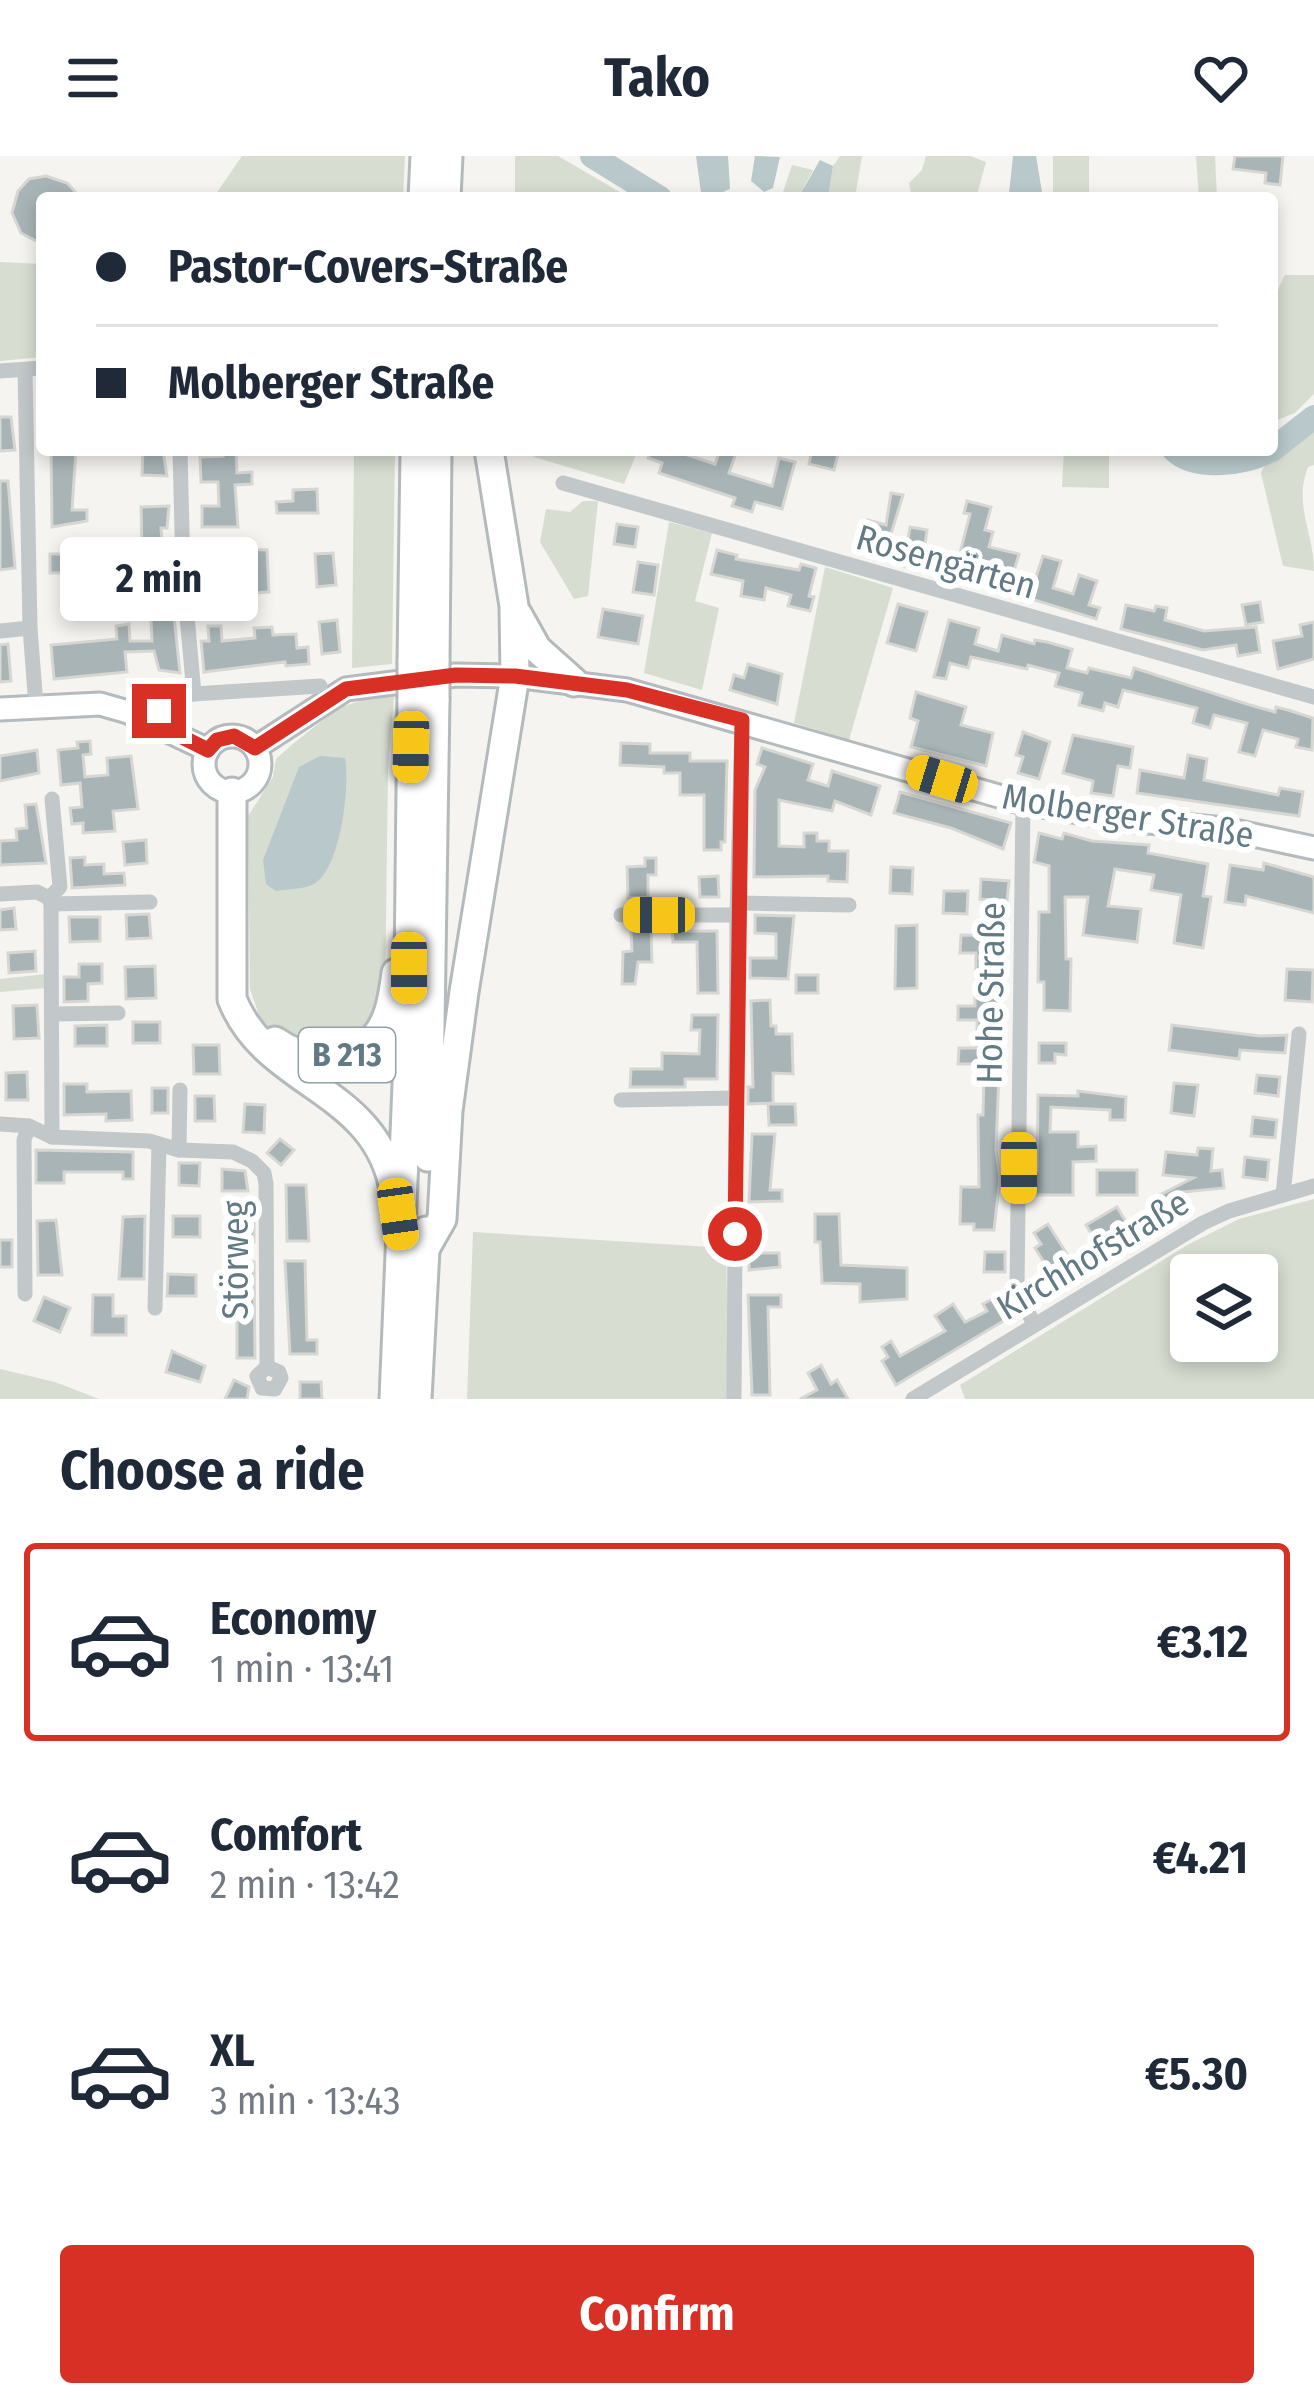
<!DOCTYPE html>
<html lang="en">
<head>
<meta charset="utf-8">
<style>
  body { margin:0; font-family:"Fira Sans Condensed",sans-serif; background:#f2f2f3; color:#1f2937; height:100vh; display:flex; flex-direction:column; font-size:45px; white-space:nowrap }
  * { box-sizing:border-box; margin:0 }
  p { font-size:39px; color:#747a83 }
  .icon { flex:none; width:66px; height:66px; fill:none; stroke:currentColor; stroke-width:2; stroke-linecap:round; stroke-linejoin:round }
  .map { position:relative; height:1243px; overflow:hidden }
  .side { display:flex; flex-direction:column; background:#fff; flex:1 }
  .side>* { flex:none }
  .hud { position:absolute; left:36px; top:36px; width:1242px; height:264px; border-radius:12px; box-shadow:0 6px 18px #0003; display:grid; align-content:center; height:264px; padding:0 60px; background:#fff }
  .fabs { position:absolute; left:1170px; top:1098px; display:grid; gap:24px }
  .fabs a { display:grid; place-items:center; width:108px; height:108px; border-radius:12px; background:#fff; box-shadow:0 6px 18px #0003; font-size:60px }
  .end { position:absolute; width:54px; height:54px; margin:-27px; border:15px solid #d93025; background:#fff; box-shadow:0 0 0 6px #fff }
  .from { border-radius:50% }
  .bubble { position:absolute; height:84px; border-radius:12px; background:#fff; box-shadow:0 6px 18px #0003; font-size:39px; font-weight:700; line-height:84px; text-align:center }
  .car { position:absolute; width:36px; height:72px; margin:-36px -18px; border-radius:15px; box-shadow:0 0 9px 3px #0007; background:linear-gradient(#f5c518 24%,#345 0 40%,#f5c518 0 76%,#345 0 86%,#f5c518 0) }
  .hud b { display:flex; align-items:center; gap:42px; height:114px; font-size:45px }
  .hud b+b { border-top:3px solid #e0e1e3 }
  .hud i { width:30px; height:30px; background:#1f2937 }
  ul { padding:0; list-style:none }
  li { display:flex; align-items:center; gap:36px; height:198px; margin:0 24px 18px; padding:0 36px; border:6px solid transparent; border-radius:12px }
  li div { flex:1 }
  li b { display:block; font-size:45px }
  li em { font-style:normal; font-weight:700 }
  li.on { border-color:#d93025 }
  li>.icon { width:108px; height:108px; stroke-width:1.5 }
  h2 { padding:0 60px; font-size:54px; line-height:144px }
  .button { display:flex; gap:24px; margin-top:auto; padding:24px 60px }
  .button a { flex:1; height:138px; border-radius:12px; background:#d93025; color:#fff; font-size:48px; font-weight:700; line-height:138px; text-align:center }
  header { display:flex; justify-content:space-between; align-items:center; height:156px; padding:0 60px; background:#fff; font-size:54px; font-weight:700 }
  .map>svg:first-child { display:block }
  .green { fill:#d7ddd1; fill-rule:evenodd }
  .water { fill:#b9c9cb }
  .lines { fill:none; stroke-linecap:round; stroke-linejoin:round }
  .river { stroke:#b9c9cb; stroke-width:24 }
  .building { fill:#a8b4b6; stroke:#d6d6d3; stroke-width:3 }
  .secondary-casing { stroke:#b4bbbe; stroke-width:27 }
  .highway-casing { stroke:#b4b9bb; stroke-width:33 }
  .street { stroke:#c2c7c9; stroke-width:15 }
  .secondary { stroke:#fff; stroke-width:21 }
  .highway { stroke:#fff; stroke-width:27 }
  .highway-bridge-casing { stroke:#b4b9bb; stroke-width:33; stroke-linecap:butt }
  .highway-bridge { stroke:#fff; stroke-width:27 }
  .route { stroke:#d93025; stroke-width:15 }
  .labels { text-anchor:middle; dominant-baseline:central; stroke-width:12; stroke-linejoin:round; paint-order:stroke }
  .shield { fill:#fff; stroke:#90a2a9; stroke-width:3 }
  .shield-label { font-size:33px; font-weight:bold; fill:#617a84 }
  .street-label { font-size:36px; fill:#617a84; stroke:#fff }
</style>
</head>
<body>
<header><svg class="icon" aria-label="menu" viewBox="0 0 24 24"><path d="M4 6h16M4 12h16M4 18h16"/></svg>Tako<svg class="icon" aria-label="heart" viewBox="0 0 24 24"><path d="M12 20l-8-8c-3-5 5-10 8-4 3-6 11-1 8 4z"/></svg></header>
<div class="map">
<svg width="1314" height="1243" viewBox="0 0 1314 1243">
  <rect width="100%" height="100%" fill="#f5f4f0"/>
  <g class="green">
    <polygon points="242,0 405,0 403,42 213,42"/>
    <polygon points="515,0 558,0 630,42 515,42"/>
    <polygon points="840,0 862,0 855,42 828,42 833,10"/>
    <polygon points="926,0 970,0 986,6 976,42 912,42 909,27 922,14"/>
    <rect x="1053" y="0" width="36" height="42"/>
    <polygon points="1196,0 1215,0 1217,42 1199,42"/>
    <polygon points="792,9 813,14 798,42 781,42"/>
    <polygon points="0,106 42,108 42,201 0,205"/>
    <path d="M1285,119H1314V238L1295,257L1272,266C1272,224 1264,153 1285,119Z"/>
    <path d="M1314,271V309L1308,311C1293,349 1314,376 1314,415L1283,410L1261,317L1267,304Z"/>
    <polygon points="354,294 395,294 392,508 352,512"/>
    <polygon points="532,294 638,294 624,328 534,301"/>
    <polygon points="1064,294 1109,294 1109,332 1062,331"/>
    <polygon points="583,345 598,345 588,440 574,443 540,386 546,353 570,356"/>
    <polygon points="669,366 712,377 695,445 719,452 702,534 644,517"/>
    <polygon points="825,411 893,432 849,584 794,567"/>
    <polygon points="394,540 388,614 385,837 379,857 356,880 327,890 278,881 260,862 250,833 248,660 273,621 276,603 294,587 338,552 369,542"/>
    <polygon points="46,818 46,832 0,836 0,823"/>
    <path d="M1314,1043V1243H965L960,1229L1189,1088L1239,1063ZM1191,1119H1257V1185H1191Z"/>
    <polygon points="473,1076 726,1092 729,1243 467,1243"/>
    <polygon points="0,1213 55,1226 99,1243 0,1243"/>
  </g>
  <g class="water">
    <polygon points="696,0 728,0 730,33 714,40 701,37"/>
    <polygon points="755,0 780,1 773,32 764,36 751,25"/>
    <polygon points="1013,0 1036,0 1043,42 978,42 1009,37"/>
    <polygon points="820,4 833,10 828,42 798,42"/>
    <path d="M320,600L345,602C350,630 341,712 314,728C305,733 288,733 276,735L266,728L263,704L299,611Z"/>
  </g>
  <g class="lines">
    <g class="river">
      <polyline points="592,0 660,42"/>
      <path d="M1174,294C1196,315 1246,308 1271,294"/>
      <polyline points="1272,294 1314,261"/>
    </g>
  </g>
  <g class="building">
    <polygon points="1235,0 1283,0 1280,29 1265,27 1266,17 1233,13"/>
    <polygon points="46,20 67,27 81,42 42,42 42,88 21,77 12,57 18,35 29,23"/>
    <polygon points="0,261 11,261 15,294 0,295"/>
    <polygon points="51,294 76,294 72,354 87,354 87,365 52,371"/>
    <polygon points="143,294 163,294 167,320 142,319"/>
    <polygon points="222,294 236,294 237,317 252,316 252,328 235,329 238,371 202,371 202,350 219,350 218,326 201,326 200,301 223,300"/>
    <polygon points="651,294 690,294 688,299 715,308 720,294 727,294 736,297 729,317 772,330 779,302 795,306 782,353 755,346 752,356 732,350 735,342 659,317 662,307 648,302"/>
    <polygon points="812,294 839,294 834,314 809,308"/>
    <polygon points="0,325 8,325 15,412 0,414"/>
    <polygon points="317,333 318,357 277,357 276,346 293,345 293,334"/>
    <polygon points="891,337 903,339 887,391 862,384 868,364 886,369"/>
    <polygon points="967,345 991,351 985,374 993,376 989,391 1019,398 1014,415 1036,421 1043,400 1061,405 1053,432 1073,438 1079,419 1097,425 1089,449 1100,452 1096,463 960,421 965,403 959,401 970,358 964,357"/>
    <polygon points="169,350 167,372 161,372 163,399 169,398 171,419 151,421 149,402 145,403 142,392 141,351"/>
    <polygon points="617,368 638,371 635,391 614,388"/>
    <polygon points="910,371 927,374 924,395 932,397 929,414 904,410"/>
    <polygon points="64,389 87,390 87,417 50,417 50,398 64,398"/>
    <polygon points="246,393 267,394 269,436 252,437 251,416 203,424 201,396"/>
    <polygon points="717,394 737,399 736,403 799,414 801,408 816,412 809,440 814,441 810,455 788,450 791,439 766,432 764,444 741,440 743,425 711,418"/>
    <polygon points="333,397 336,429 317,431 315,398"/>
    <polygon points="638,406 658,409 654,439 633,436"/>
    <polygon points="145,432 156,432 157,442 172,441 180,517 159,514 154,495 125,496 127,516 54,523 51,489 117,483 116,470 129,468 130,485 152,485 150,443 146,443"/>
    <polygon points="1260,446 1263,466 1246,469 1242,449"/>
    <polygon points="898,448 927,456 916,495 887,487"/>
    <polygon points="1126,449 1154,455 1156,450 1167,452 1165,464 1204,475 1256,471 1260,496 1238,500 1236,489 1203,494 1121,473"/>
    <polygon points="603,453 643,460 638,488 598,481"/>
    <polygon points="337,464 340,496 322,498 319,466"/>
    <polygon points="949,464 979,472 975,488 998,495 1002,479 1034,488 1035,484 1047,486 1072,493 1067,512 1087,517 1089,512 1131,522 1134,512 1250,549 1275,556 1276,551 1288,554 1313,562 1312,594 1296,591 1298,583 1263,574 1255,600 1239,596 1247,567 1214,559 1210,572 1193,567 1197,552 1123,534 1118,551 1105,547 1103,555 1079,549 1082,537 1055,530 1059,517 1028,509 1027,513 971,501 968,512 950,507 946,523 934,521"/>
    <polygon points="1314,466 1314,503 1278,513 1273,485 1302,480 1300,469"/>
    <polygon points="208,470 221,470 222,485 255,482 254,472 272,471 273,479 296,478 297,492 308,491 309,508 286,510 285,506 204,516 201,485 209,485"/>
    <polygon points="8,488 11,525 0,526 0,489"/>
    <polygon points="748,508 782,518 777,548 730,534 734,519 744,522"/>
    <polygon points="916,536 966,551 961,569 993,577 986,610 911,591 918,565 910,562"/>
    <polygon points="1023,576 1050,586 1039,623 1018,617 1023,601 1016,599"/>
    <polygon points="1073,579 1133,591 1130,612 1118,610 1113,640 1091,637 1093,625 1063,617"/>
    <polygon points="90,585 91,598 83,599 85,621 108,619 107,602 131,600 138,653 113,655 115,675 83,677 83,667 72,668 70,652 82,651 80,627 61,629 58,594 78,592 77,586"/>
    <polygon points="621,587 650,588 650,597 690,597 690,605 727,605 725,686 721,686 721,694 704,694 704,639 680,639 680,617 664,617 664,611 620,609"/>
    <polygon points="762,592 813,608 808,624 828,630 832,615 880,630 871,659 835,645 832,655 779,644 779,690 804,691 804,677 817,677 817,685 829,685 829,695 848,695 847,726 828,725 828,720 754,721 755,634 765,611 757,608"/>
    <polygon points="37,594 39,617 0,625 0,600"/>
    <polygon points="1188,599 1207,603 1204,624 1278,639 1280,632 1303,636 1299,660 1137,637 1140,614 1184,622"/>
    <polygon points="900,636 1011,667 1003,693 951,672 894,657"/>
    <polygon points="36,648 46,707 0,709 0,685 17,684 16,673 27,672 25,649"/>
    <polygon points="1039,677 1062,683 1064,677 1092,685 1149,689 1148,697 1208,708 1203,740 1211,741 1203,792 1174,787 1181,739 1151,734 1154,719 1115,713 1108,750 1141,753 1137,786 1083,779 1088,741 1065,741 1066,803 1071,803 1070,855 1044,854 1044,826 1038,826 1039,756 1049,756 1049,710 1034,706"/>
    <polygon points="146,684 147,707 125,709 123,686"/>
    <polygon points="85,701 85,709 104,708 104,718 124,717 125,729 72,732 70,702"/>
    <polygon points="645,702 656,702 656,719 648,719 648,741 628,742 627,711 645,710"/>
    <polygon points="1264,707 1314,721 1314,757 1246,740 1245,749 1225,746 1230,709 1263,714"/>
    <polygon points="891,711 913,712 912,738 890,737"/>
    <polygon points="718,720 719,741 700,741 699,721"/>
    <polygon points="981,723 1009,725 1007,745 980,743"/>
    <polygon points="944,735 968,735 967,758 943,757"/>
    <polygon points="14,752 16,773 0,774 0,754"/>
    <polygon points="149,758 151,782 127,783 126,759"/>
    <polygon points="755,759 794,760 788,823 750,822 750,802 776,802 776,778 755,777"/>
    <polygon points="69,761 100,761 100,785 70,786"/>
    <polygon points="917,769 917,832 895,833 896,770"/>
    <polygon points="651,773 652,806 638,806 635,828 622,828 623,796 632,795 631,774"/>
    <polygon points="672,775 717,775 718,837 698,837 697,786 673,786"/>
    <polygon points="961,779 1008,780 1007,798 997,798 1000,891 996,993 1000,1022 994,1074 974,1074 974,1068 960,1068 961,1031 979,1031 978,959 983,959 984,916 979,916 979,908 958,908 959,892 977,892 977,864 958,864 958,850 975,850 976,797 960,797"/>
    <polygon points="35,795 36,815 9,817 8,797"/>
    <polygon points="79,808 102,808 102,827 88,828 88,845 64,846 64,821 79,821"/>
    <polygon points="155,810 156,842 126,843 125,811"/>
    <polygon points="1287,813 1313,814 1312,846 1285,844"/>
    <rect x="796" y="819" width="22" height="18"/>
    <polygon points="770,844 771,870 776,870 776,878 792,878 793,918 773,917 773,947 748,948 748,931 753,931 751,845"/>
    <polygon points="37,849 39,882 14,883 13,850"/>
    <polygon points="692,859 718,859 717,923 685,923 685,931 630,931 631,913 662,913 662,897 699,898 700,874 691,874"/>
    <rect x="133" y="866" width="27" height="21"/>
    <polygon points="107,869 107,890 75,890 75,870"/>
    <polygon points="1172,869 1260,880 1287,879 1285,897 1240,894 1239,903 1169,894"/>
    <polygon points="1039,887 1066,887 1066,899 1055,898 1055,907 1039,907"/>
    <polygon points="193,889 219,889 220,918 194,918"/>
    <polygon points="27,916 28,944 6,944 6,917"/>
    <polygon points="1257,919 1280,921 1278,940 1255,937"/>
    <polygon points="1174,927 1198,929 1194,960 1171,957"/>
    <polygon points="64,928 87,928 87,936 131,935 132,964 106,965 106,958 64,959"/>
    <rect x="152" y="932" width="16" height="25"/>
    <polygon points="1078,935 1126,941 1125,964 1110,964 1110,954 1051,951 1050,976 1078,976 1078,991 1096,990 1096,1005 1073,1006 1073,1039 1032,1039 1032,1015 1037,1015 1038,939 1078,940"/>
    <polygon points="195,940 214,940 215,965 195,965"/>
    <polygon points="245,948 265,949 264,977 243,976"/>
    <polygon points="768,948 795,948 796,969 769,969"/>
    <polygon points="1253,961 1277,964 1275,982 1251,980"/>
    <polygon points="752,978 775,978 770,1034 782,1034 782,1045 749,1046"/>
    <polygon points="280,983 294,994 281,1009 267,997"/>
    <polygon points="1198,992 1213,993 1211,1015 1222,1014 1224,1032 1183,1036 1191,1052 1162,1067 1150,1044 1193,1022 1163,1019 1166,996 1197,999"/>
    <polygon points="36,994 133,996 133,1023 123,1023 123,1016 64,1016 64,1027 36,1027"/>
    <polygon points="1245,1001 1269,1004 1267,1024 1243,1021"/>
    <polygon points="179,1007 200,1007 199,1030 179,1029"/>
    <polygon points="222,1013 245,1015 248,1035 222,1035"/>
    <rect x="1097" y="1014" width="40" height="25"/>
    <polygon points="286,1029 306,1029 309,1085 287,1085"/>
    <polygon points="1117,1051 1128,1069 1097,1087 1086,1069"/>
    <polygon points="815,1058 839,1058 841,1109 907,1112 907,1143 860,1146 860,1128 822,1127 820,1086 815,1086"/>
    <polygon points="254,1059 254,1086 240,1086 240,1060"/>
    <polygon points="145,1060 144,1123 119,1123 123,1061"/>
    <rect x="173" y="1060" width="27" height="21"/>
    <polygon points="56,1064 62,1119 38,1119 37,1065"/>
    <polygon points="1048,1068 1070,1103 1050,1116 1035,1092 1041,1088 1034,1077"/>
    <rect x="0" y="1084" width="12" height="27"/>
    <polygon points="985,1096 1005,1096 1005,1116 984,1116"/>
    <polygon points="749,1097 779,1097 780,1111 749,1114"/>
    <polygon points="285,1105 305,1105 307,1184 317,1184 317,1198 290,1198"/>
    <polygon points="237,1106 254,1106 255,1202 237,1202"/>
    <polygon points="168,1118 196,1119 196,1140 167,1140"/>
    <polygon points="93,1139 113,1139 113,1160 126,1160 126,1179 92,1179"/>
    <polygon points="748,1139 781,1139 781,1151 768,1151 770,1239 752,1239"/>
    <polygon points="999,1139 1010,1161 896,1229 882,1205 888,1201 882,1191 891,1185 900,1200 945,1175 935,1160 953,1148 965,1166 987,1155 983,1148"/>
    <polygon points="44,1141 70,1152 60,1176 34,1165"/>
    <polygon points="172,1195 205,1210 200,1226 166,1216"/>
    <polygon points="821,1209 831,1228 837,1224 848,1243 800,1243 817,1234 808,1217"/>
    <polygon points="234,1224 249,1231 247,1243 225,1243"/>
    <polygon points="300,1226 321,1226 322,1243 300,1243"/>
  </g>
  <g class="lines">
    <g class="secondary-casing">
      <g id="secondary">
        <polyline points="0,553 100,548 128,556 208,594"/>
        <circle cx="232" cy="608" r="28"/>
        <polyline points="255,592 346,533 456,519 515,520 627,534 1023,647 1127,664 1225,673 1314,692"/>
      </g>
    </g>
    <g class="highway-casing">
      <g id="highway">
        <polyline points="423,42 425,0"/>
        <polyline points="446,42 448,0"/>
        <polyline points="518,459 537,493 574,526"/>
        <polyline points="435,505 437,294"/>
        <polyline points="412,506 415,294"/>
        <path d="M232,636V843C267,932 379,931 395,1039"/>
        <path d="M275,885C304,906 347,910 374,882C390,865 393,839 396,817"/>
        <polyline points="428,1001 435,543"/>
        <polyline points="426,1091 442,1063 448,955 464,836 515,520 514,450 489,294"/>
        <polyline points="394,1243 408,905 412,543"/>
        <polyline points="417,1243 426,1075"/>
      </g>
    </g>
    <g class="street">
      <polyline points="25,214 30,472 36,550"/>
      <polyline points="0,215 42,212"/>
      <polyline points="180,294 183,416 194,538"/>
      <polyline points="563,327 1314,541"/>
      <polyline points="0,475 30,472"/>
      <polyline points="151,566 165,546 178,539 320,530"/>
      <polyline points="1023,647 1017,1131 1034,1169"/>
      <polyline points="0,738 37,736 49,742 51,748 52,981"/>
      <polyline points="49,742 60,731 52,643"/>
      <polyline points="739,747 849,749"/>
      <polyline points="51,748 150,746"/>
      <polyline points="621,759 737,759"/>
      <polyline points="52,858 118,857"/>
      <polyline points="621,944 736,942"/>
      <polyline points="0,968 29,970 52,981 149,985 179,994 233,996 252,1005 264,1017 266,1028 267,1211 257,1220 262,1232 275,1233 281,1222 279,1216 267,1211"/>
      <polyline points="179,994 180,934"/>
      <polyline points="1283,1039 1299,878"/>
      <polyline points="25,1138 24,984 29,970"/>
      <polyline points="155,1152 159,988"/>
      <polyline points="734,1243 737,759 742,564"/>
      <polyline points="913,1243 1203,1067 1229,1055 1314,1030"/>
    </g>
    <use href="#secondary" class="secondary"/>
    <use href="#highway" class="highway"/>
    <g class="highway-bridge-casing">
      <g id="highway-bridge">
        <polyline points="412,543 412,506"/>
        <polyline points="435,543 435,505"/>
      </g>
    </g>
    <use href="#highway-bridge" class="highway-bridge"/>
  </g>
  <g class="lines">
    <polyline class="route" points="159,555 152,566 208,594 217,584 234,580 255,592 346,533 456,519 515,520 627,534 742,564 735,1078"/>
  </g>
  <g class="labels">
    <rect class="shield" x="299" y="872" width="96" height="54" rx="9"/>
    <g class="shield-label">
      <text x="347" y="899">B 213</text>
    </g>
    <g class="street-label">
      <text transform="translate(946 406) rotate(16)">Rosengärten</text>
      <text transform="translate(1128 660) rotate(9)">Molberger Straße</text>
      <text transform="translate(991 837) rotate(-89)">Hohe Straße</text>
      <text transform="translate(1093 1099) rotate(-31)">Kirchhofstraße</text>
      <text transform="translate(236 1104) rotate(-90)">Störweg</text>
    </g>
  </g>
</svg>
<div class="fabs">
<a><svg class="icon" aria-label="layers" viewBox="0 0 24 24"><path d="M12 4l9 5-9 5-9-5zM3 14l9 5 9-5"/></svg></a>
</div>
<i class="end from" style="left:735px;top:1078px"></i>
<i class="end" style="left:159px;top:555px"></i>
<div class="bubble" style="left:60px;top:381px;width:198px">2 min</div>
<i class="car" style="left:411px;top:591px;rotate:181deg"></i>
<i class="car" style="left:942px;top:623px;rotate:287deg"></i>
<i class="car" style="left:659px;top:759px;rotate:270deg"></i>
<i class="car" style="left:409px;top:812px;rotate:180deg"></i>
<i class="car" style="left:1019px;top:1012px;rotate:180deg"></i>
<i class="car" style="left:398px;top:1058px;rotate:172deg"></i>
<div class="hud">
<b><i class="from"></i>Pastor-Covers-Straße</b>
<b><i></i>Molberger Straße</b>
</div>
</div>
<section class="side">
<h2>Choose a ride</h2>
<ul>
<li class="on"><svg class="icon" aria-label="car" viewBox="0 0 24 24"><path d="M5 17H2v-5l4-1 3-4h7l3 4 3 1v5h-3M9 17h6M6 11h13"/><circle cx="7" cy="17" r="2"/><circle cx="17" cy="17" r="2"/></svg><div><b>Economy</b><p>1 min · 13:41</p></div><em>€3.12</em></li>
<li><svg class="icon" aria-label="car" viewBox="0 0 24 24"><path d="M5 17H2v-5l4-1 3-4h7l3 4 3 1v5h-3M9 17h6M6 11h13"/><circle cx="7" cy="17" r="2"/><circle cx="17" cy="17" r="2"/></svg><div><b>Comfort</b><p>2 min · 13:42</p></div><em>€4.21</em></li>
<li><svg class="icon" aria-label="car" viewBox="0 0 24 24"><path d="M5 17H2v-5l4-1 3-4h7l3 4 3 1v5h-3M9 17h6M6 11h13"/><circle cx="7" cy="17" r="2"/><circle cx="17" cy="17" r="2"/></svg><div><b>XL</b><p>3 min · 13:43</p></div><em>€5.30</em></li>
</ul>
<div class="button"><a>Confirm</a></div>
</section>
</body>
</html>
